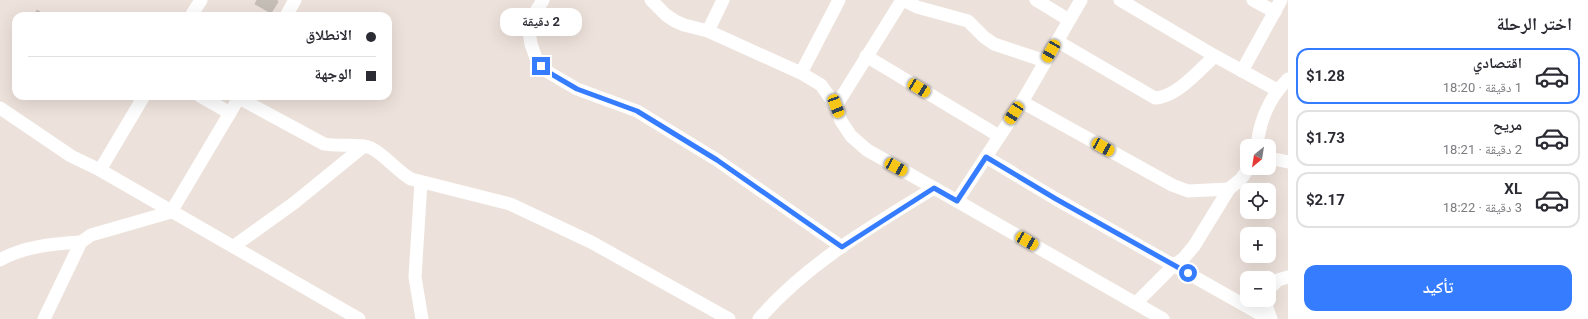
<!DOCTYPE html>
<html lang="ar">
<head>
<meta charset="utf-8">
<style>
  body { margin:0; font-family:Roboto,"Noto Naskh Arabic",sans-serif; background:#f7f7f7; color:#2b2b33; direction:rtl; height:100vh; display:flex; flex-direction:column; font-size:15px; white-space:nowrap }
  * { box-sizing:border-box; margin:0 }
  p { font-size:13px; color:#7c7c81 }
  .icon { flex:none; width:22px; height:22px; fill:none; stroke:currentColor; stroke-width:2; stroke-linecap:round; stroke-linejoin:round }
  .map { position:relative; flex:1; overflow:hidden; direction:ltr }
  .side { display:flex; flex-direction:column; background:#fff; width:300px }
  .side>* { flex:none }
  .banner { position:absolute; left:12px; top:12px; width:380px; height:88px; border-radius:12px; box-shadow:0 4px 16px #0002; direction:rtl; display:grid; align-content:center; height:88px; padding:0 16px; background:#fff }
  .needle { width:26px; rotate:210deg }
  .tools { position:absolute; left:1240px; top:139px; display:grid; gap:8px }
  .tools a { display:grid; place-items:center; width:36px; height:36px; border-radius:8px; background:#fff; box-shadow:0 4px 16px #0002; font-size:20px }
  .end { position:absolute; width:18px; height:18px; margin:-9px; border:5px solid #367cff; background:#fff; box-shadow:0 0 0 2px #fff }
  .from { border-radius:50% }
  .bubble { position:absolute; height:28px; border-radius:12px; background:#fff; box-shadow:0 4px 16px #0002; font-size:13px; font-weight:700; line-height:28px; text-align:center; direction:rtl }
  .car { position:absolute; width:12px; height:24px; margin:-12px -6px; border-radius:5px; box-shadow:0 0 3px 1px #0007; background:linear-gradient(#f5c518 24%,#345 0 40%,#f5c518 0 76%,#345 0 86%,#f5c518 0) }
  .banner b { display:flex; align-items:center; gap:14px; height:38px; font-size:15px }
  .banner b+b { border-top:1px solid #e1e1e2 }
  .banner i { width:10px; height:10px; background:#2b2b33 }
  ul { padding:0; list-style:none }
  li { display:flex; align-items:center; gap:12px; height:56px; margin:0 8px 6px; padding:0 8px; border:2px solid #e1e1e2; border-radius:12px }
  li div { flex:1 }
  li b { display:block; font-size:15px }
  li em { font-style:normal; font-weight:700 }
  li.selected { border-color:#367cff }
  li>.icon { width:36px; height:36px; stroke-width:1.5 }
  h2 { padding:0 16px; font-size:18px; line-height:48px }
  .action { display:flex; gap:8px; margin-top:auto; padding:8px 16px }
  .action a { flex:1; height:46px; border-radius:12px; background:#367cff; color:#fff; font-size:16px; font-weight:700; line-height:46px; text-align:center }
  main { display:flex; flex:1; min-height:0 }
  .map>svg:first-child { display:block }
  .building { fill:#c4beb7; stroke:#c8beb5 }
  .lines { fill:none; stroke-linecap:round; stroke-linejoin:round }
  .minor { stroke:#fff; stroke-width:13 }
  .route { stroke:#367cff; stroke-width:5 }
</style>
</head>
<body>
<main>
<section class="side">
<h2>اختر الرحلة</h2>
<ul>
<li class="selected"><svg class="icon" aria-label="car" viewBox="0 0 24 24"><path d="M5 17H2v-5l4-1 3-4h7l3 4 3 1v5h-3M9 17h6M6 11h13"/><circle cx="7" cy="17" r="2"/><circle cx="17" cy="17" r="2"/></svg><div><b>اقتصادي</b><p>1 دقيقة · 18:20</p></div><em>$1.28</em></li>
<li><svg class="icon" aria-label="car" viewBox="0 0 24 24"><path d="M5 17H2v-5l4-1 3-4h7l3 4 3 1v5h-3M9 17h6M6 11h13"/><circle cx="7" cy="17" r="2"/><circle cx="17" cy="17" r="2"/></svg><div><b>مريح</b><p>2 دقيقة · 18:21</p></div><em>$1.73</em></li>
<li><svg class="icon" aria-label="car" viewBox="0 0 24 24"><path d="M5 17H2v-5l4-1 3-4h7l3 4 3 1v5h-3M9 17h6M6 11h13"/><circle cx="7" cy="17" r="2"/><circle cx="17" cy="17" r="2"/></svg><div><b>XL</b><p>3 دقيقة · 18:22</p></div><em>$2.17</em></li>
</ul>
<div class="action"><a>تأكيد</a></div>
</section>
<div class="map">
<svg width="1288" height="319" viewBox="0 0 1288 319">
  <rect width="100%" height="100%" fill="#ede2db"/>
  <g class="building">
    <polygon points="257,0 277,0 278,2 271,13 255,4"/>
    <polygon points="37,10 46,16 34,16"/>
  </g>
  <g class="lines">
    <g class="minor">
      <polyline points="543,0 530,21 529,31 531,44 536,58 548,72 577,89 637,111 717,160 842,247"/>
      <polyline points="651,0 666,15 675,21 684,25 708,31 801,73 821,85 836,106"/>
      <polyline points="902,0 836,106 841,121 851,136 867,150 957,201"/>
      <polyline points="903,0 917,7 968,21 984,37 994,44 1045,61"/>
      <polyline points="1036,0 1069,20"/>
      <polyline points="1081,0 1022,102 957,201 1163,319"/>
      <polyline points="1120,0 1215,56 1277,90"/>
      <polyline points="1253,0 1275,12"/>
      <polyline points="191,16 201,0"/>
      <polyline points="286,16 295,0"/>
      <polyline points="708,31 723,0"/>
      <path d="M1057,41L1155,98C1177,97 1199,70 1215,56"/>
      <polyline points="866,56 999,136"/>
      <polyline points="1242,71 1281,0"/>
      <polyline points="801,73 839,0"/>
      <polyline points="200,96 230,113"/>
      <path d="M239,98L324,144C338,147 359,143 371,148C385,155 397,171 411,179L510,204L591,242L729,319"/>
      <polyline points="1022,102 1172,185 1188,191 1229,189"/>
      <polyline points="0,108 71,156 100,170 359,319"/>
      <path d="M1257,146C1260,119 1269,98 1288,79"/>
      <polyline points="986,157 1056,199 1269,319"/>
      <polyline points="1269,158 1288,162"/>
      <polyline points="100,170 144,96"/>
      <polyline points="421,182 415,277 422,319"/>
      <polyline points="234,246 294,203 364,146"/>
      <path d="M0,260C24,246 54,244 81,242"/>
      <polyline points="1269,289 1278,280 1288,277"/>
      <polyline points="1266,300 1267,308 1271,319"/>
      <polyline points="1136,303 1174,265 1183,259 1194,246 1229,189 1241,179 1249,168"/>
      <polyline points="44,319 81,242 91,235 171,212 240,96"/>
      <path d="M759,319C806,264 872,226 934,188"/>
    </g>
  </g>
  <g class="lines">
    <polyline class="route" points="541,66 548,72 577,89 637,111 717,160 842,247 934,188 957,201 986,157 1056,199 1188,273"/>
  </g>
</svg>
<div class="tools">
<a><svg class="needle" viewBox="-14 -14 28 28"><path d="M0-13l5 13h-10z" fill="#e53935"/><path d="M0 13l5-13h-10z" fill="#7c7c81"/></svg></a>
<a><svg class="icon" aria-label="locate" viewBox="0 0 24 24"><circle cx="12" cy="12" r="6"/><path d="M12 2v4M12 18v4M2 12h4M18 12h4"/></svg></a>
<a>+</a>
<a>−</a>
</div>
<i class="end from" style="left:1188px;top:273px"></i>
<i class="end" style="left:541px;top:66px"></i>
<div class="bubble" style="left:500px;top:8px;width:82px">2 دقيقة</div>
<i class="car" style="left:1051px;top:51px;rotate:210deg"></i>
<i class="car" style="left:919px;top:88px;rotate:121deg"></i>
<i class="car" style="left:836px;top:106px;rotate:159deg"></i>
<i class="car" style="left:1014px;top:113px;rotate:213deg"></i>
<i class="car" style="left:1103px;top:147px;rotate:119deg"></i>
<i class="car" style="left:896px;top:167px;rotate:119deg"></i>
<i class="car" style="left:1027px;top:241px;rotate:120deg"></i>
<div class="banner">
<b><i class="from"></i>الانطلاق</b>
<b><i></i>الوجهة</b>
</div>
</div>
</main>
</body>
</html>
